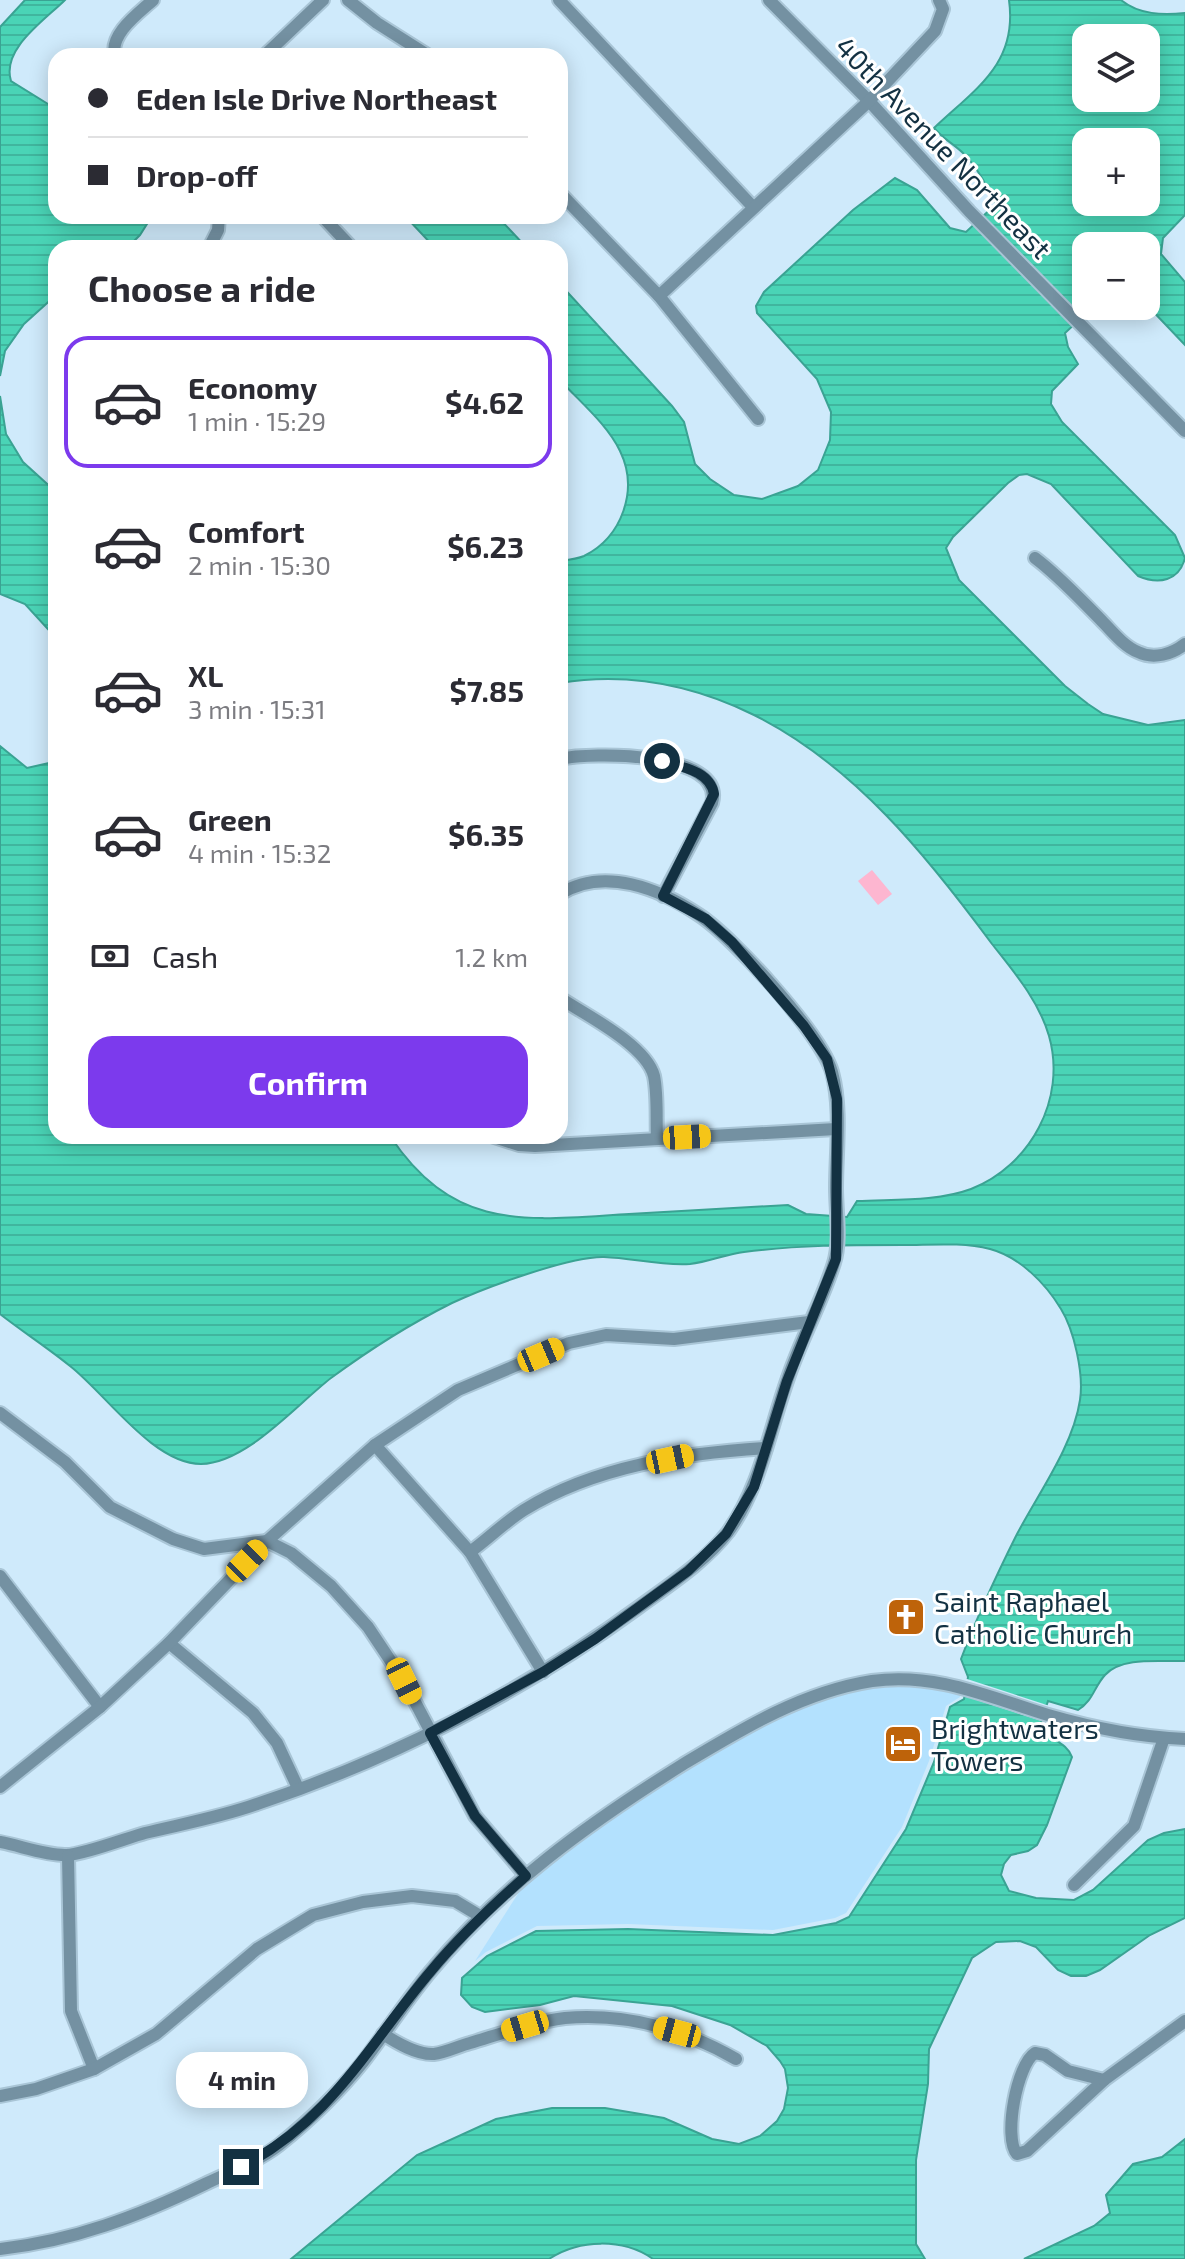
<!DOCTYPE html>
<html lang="en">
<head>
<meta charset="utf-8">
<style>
  body { margin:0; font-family:"Exo 2",sans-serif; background:#f2f2f3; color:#2b2b33; height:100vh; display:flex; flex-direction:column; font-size:30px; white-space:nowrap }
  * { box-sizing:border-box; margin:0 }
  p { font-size:26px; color:#7c7c81 }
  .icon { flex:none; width:44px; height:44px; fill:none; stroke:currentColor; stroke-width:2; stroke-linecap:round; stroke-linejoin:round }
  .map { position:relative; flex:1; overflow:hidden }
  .details { position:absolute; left:48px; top:240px; width:520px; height:904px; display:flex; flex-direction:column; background:#fff; border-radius:24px; box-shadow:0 4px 20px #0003 }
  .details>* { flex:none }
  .top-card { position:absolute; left:48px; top:48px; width:520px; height:176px; border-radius:24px; box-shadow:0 4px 20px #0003; display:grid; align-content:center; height:176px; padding:0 40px; background:#fff }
  .fabs { position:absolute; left:1072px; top:24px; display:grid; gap:16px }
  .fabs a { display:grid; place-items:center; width:88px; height:88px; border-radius:16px; background:#fff; box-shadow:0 4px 20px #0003; font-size:40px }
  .end { position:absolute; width:36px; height:36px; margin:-18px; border:10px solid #133142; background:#fff; box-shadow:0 0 0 4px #fff }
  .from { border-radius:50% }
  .bubble { position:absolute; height:56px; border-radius:24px; background:#fff; box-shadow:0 4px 20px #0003; font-size:26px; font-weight:700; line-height:56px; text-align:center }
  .car { position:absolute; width:24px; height:48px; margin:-24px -12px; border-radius:10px; box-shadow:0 0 6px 2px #0007; background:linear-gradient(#f5c518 24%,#345 0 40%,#f5c518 0 76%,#345 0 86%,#f5c518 0) }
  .top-card b { display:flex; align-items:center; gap:28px; height:76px; font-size:30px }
  .top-card b+b { border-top:2px solid #e1e1e2 }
  .top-card i { width:20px; height:20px; background:#2b2b33 }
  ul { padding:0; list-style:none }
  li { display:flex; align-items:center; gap:24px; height:132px; margin:0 16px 12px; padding:0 24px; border:4px solid transparent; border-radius:24px }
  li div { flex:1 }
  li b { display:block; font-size:30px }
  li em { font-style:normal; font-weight:700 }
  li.on { border-color:#7c3aed }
  li>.icon { width:72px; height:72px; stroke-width:1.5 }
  h2 { padding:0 40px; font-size:36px; line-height:96px }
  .pay { display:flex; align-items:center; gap:20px; height:88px; padding:0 40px; font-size:30px }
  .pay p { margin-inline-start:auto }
  .primary-button { display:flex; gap:16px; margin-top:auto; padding:16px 40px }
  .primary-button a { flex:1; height:92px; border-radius:24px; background:#7c3aed; color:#fff; font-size:32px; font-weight:700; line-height:92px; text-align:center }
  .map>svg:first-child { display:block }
  .built { fill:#b3e1fe }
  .grass { fill:#fdb6d0 }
  .water { fill:url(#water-rules); stroke:#3aa393; stroke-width:2; fill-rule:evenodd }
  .pier { fill:#cfeafb }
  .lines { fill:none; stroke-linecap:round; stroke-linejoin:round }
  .minor-casing { stroke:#a9c5d6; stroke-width:16 }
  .minor { stroke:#7491a2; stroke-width:12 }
  .route { stroke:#133142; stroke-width:10 }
  .labels { text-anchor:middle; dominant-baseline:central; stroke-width:6; stroke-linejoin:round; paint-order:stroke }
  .street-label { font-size:28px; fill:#133142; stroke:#fff }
  .poi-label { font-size:28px; fill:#133142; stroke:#fff; text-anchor:start }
</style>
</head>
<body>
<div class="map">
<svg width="1185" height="2259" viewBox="0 0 1185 2259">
  <defs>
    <pattern id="water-rules" width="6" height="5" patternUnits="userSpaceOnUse" patternTransform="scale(2)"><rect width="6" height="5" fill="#4ad4b6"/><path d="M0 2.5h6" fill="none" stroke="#40b69e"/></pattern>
  </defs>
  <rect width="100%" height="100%" fill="#cfeafb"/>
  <polygon class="built" points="908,1683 961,1693 960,1697 946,1706 929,1761 902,1827 846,1913 835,1918 773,1930 628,1924 537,1926 486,1952 475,1961 521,1889 585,1835 648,1792 765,1721 792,1710 867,1687"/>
  <polygon class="grass" points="872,870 892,894 878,905 858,881"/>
  <g class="water">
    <path d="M25,0H65C45,20 1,49 11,81L56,109V216H152L140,235L127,248H56V295L24,324L5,351L0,376V27Z"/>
    <path d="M1009,0H1121C1139,15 1163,15 1185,13V215L1163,238L1161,254L1185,282V345L1146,304V246H1086V306H1094L1065,333L1068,347L1078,364L1052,391L1051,404L1062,422L1175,535L1185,558C1179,581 1159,585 1138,576L1051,484L1027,474L1019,475L1008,483L953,537L946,548L959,580L1065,686L1088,704L1103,714L1148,725L1185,720V1661C1161,1662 1122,1656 1105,1675C1094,1687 1093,1701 1078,1710L1048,1701L1040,1726C1048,1740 1066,1741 1072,1757L1047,1825L1037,1845L1028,1851L1011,1855L1004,1864L1001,1875L1009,1891L1036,1898L1074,1900L1093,1890L1148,1840L1164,1833L1185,1829V1918L1150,1935L1100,1970L1086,1976H1071L1058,1970L1036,1947L1020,1941L996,1942L972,1958L929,2049L928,2084L916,2160V2244L925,2259H653C623,2238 579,2239 549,2259H291L417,2155L496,2119L552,2108H605L664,2118L712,2139L739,2144L760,2136L777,2121L784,2109L788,2088L785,2069L780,2061L767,2046L730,2025L672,2006L574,1996L540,2005L485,2012L472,2007L461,1995L462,1978L487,1956L536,1931L628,1929L773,1935L836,1923L849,1917L906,1829L934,1762L950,1707L964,1699L968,1677L961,1659C977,1617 996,1576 1016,1536C1037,1495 1073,1447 1080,1400C1084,1374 1074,1330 1061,1309C1046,1284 1020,1257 990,1249C962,1242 931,1245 903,1245C850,1245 797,1245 744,1252C726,1254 709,1262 690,1264C660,1266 633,1258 604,1257C570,1256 484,1288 452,1303C410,1324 369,1350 331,1378C296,1405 247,1463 201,1464C153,1464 106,1394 70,1366C48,1348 23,1332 0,1314V746L27,768L49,763L56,754V1136H390C455,1233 526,1220 629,1214C682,1211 735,1208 788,1205L806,1214L847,1217L857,1201C893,1199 936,1202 971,1189C1030,1166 1067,1099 1049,1036C1039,1001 1014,972 992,944C927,856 854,765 754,715C693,685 627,672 560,683V561C568,560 577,559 584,556C622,537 639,490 620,451C607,424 580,402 560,380V284L672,406L684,422L695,464L710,479L734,495L762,499L798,486L818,470L830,440L831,412L817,379L757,313L756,306L764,292L853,210L895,178L917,190L950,228L966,232L996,204C987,187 978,168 964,154C954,144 943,139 934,128C975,89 1018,64 1009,0ZM1086,38H1146V98H1086ZM1086,142H1146V202H1086Z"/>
    <polygon points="405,216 497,216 527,248 435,248"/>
    <polygon points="0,396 6,434 23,462 56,492 56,638 25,604 0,594"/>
    <polygon points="1185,2139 1185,2259 1024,2259 1094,2226 1110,2213 1106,2195 1133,2164 1162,2157"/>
  </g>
  <polygon class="pier" points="964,1678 1050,1706 1045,1722 961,1695"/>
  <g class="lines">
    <g class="minor-casing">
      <g id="minor">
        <polyline points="348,0 377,23 429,56"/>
        <polyline points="559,0 753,207"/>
        <polyline points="769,0 869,101 969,211 1185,431"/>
        <path d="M115,56C109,34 139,13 153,0"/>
        <polyline points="264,56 323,0"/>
        <polyline points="560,193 659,296 758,419"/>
        <polyline points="322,216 352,248"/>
        <polyline points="209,248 218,230 219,216"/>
        <polyline points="659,296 869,101 935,31 943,9 939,0"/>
        <path d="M1035,558C1059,576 1079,598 1100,619C1111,630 1123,646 1138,652C1154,660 1172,654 1185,644"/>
        <path d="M560,759C590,752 726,751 712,803L663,896"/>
        <path d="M560,998C586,1015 646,1045 654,1076C658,1096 656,1119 657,1139"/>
        <polyline points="491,1136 519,1145 535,1146 836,1129"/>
        <polyline points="0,1413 65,1462 110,1507 173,1539 204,1549 267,1541 291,1553 331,1586 368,1627 404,1681 475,1816 526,1876"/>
        <polyline points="375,1445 470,1552 543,1672"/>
        <path d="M470,1552C488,1539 505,1522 524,1510C595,1466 685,1453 766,1448"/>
        <polyline points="0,1576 100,1707"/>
        <polyline points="169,1643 253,1713 277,1743 298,1788"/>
        <polyline points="0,1787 100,1707 169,1643 267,1541 375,1445 458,1390 569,1343 606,1335 674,1339 809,1322"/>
        <path d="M0,1842C21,1846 44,1855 65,1855C79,1856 127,1838 145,1833C182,1824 221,1817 257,1804C393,1759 524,1691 639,1607C669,1585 705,1562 728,1532C761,1486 769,1431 788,1378C801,1339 822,1302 834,1263C841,1241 836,1211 836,1188C836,1151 842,1109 832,1072C821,1034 734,938 699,915C660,889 604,866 560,894"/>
        <polyline points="68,1856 71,2011 94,2069"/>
        <polyline points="1074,1885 1134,1826 1164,1738"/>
        <path d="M383,2034C397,2043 417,2055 434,2054C445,2053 459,2046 470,2043C500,2034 533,2022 565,2018C625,2013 684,2029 736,2059"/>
        <path d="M1035,2053L1045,2055L1068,2071L1104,2080L1027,2151L1017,2154C1003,2138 1017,2064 1035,2053Z"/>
        <polyline points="1104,2080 1185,2021"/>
        <polyline points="0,2096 36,2089 94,2069 156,2034 257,1949 313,1915 363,1902 412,1896 455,1901 480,1916"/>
        <path d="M0,2249C73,2241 139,2216 205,2184C230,2172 257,2162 279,2145C310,2120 339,2092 363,2062C386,2032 406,2001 430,1972C500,1887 589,1823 682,1765C742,1729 802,1692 872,1681C935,1672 989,1697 1048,1715C1093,1728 1138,1737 1185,1739"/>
      </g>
    </g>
    <use href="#minor" class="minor"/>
  </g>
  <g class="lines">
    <path class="route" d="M241,2167C332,2120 368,2045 431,1971C460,1936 492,1906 526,1876L475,1816L430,1733L543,1672L595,1639L688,1571L726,1534L754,1487L787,1381L836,1259L837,1099L827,1059L804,1026L732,942L706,919L663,896L714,794C710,771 682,767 662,761"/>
  </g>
  <defs>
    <g id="church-square" transform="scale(2)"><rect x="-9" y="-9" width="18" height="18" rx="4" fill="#be630a" stroke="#fff"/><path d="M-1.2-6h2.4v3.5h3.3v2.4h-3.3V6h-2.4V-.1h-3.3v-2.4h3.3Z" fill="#fff"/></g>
    <g id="hotel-square" transform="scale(2)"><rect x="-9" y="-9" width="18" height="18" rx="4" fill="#be630a" stroke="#fff"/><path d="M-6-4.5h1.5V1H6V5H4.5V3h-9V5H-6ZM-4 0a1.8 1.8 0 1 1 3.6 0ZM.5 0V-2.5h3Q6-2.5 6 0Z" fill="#fff"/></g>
  </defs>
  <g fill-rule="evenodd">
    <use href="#church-square" x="906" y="1617"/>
    <use href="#hotel-square" x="903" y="1744"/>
  </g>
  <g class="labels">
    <g class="street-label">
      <text transform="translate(944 147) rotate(46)">40th Avenue Northeast</text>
    </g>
    <g class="poi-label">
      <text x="934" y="1601">Saint Raphael<tspan x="934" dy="32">Catholic Church</tspan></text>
      <text x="931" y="1728">Brightwaters<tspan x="931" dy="32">Towers</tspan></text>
    </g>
  </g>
</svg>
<div class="fabs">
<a><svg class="icon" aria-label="layers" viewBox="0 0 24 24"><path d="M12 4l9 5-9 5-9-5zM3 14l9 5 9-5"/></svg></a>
<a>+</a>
<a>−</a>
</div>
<i class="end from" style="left:662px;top:761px"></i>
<i class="end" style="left:241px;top:2167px"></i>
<div class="bubble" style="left:176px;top:2052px;width:132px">4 min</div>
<i class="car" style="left:687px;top:1137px;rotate:87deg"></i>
<i class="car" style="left:541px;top:1355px;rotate:67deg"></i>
<i class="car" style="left:670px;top:1459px;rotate:78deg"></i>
<i class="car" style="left:247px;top:1561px;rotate:44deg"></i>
<i class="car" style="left:404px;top:1681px;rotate:154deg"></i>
<i class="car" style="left:525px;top:2026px;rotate:253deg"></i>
<i class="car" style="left:677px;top:2032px;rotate:285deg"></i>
<div class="top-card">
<b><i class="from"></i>Eden Isle Drive Northeast</b>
<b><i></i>Drop-off</b>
</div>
<section class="details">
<h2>Choose a ride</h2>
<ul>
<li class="on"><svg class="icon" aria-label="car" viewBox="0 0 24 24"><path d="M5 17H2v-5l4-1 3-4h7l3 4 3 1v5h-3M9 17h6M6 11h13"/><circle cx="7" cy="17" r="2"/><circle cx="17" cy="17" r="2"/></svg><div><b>Economy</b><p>1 min · 15:29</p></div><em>$4.62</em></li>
<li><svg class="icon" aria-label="car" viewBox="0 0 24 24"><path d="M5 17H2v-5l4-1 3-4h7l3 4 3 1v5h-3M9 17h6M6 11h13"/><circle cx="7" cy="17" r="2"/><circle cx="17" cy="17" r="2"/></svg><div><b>Comfort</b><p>2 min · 15:30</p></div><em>$6.23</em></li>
<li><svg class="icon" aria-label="car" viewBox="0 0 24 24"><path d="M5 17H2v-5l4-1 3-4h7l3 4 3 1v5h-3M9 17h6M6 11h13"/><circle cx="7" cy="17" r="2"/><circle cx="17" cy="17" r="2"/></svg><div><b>XL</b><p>3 min · 15:31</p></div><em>$7.85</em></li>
<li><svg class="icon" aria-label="car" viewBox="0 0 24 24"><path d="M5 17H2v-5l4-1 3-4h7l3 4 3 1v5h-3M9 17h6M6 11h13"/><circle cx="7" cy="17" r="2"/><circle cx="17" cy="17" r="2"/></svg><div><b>Green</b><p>4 min · 15:32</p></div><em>$6.35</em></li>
</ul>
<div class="pay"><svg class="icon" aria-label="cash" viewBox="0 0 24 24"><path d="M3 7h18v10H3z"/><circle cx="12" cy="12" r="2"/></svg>Cash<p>1.2 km</p></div>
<div class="primary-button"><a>Confirm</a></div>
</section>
</div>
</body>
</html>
